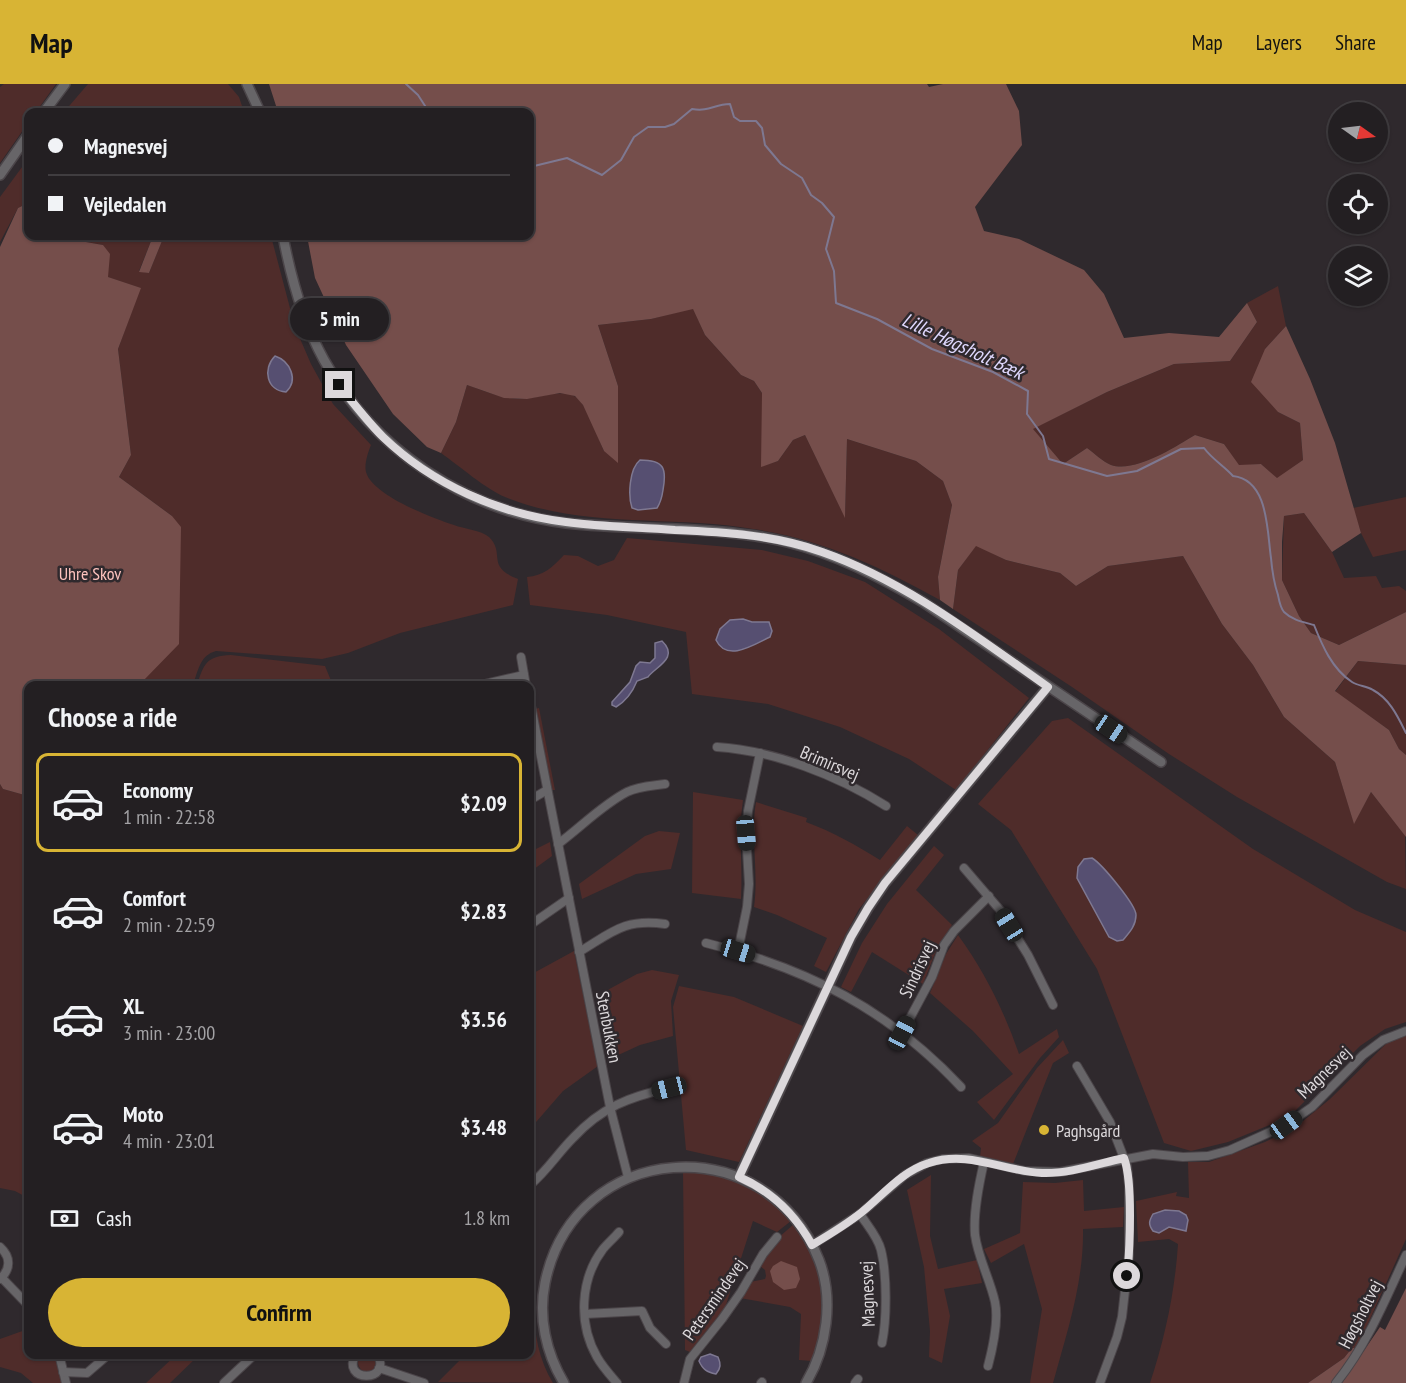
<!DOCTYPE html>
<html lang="en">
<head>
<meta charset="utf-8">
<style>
  body { margin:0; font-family:"PT Sans Narrow",sans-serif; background:#2f2c2f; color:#f1f3f6; height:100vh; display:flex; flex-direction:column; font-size:22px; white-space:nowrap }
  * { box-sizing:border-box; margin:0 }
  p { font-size:20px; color:#a3a2a5 }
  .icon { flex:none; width:33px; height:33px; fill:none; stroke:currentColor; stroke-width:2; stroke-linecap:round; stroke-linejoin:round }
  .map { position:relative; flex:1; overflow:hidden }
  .details { position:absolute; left:24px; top:597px; width:510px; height:678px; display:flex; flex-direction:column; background:#231f22; border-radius:12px; box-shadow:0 2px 4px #0004,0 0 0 2px #403d40 }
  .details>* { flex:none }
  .hud { position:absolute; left:24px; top:24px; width:510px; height:132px; border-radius:12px; box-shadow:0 2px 4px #0004,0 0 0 2px #403d40; display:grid; align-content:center; height:132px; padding:0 24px; background:#231f22 }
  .needle { width:39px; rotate:104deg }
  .tools { position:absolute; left:1328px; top:18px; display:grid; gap:12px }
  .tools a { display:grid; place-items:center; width:60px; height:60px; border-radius:50%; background:#231f22; box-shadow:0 2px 4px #0004,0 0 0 2px #403d40; font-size:30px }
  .end { position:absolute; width:27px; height:27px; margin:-14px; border:8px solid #dcd8db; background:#111; box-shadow:0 0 0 3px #111 }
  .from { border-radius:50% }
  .bubble { position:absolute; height:42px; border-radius:21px; background:#231f22; box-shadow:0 2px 4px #0004,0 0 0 2px #403d40; font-size:20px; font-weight:700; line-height:42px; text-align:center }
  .car { position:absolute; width:18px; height:36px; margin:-18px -9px; border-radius:8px; box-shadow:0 0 4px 2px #0007; background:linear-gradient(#222 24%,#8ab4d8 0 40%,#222 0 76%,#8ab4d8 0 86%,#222 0) }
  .hud b { display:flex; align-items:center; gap:21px; height:57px; font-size:22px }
  .hud b+b { border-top:2px solid #403d40 }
  .hud i { width:15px; height:15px; background:#f1f3f6 }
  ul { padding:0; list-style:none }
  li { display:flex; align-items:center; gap:18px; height:99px; margin:0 12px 9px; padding:0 12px; border:3px solid transparent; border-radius:12px }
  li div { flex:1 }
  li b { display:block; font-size:22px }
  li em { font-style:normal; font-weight:700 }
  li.selected { border-color:#d8b434 }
  li>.icon { width:54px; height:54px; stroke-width:1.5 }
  h2 { padding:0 24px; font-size:27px; line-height:72px }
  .pay { display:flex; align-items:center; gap:15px; height:66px; padding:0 24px; font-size:22px }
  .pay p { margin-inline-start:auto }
  .primary-button { display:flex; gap:12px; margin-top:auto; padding:12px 24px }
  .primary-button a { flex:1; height:69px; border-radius:36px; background:#d8b434; color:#111; font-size:24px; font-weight:700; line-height:69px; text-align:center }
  header { display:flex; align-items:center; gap:36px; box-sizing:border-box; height:84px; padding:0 30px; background:#d8b434; color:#111 }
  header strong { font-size:28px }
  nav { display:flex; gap:33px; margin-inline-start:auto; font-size:21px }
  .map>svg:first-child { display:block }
  .green { fill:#4f2c2a }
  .forest { fill:#754e4b }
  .water { fill:#564f71; stroke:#7e7891; stroke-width:1.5 }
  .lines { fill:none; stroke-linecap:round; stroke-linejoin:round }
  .stream { stroke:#7e7891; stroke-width:2 }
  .minor-casing { stroke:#4b4549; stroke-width:10 }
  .tertiary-casing { stroke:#4b4549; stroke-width:12 }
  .minor { stroke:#676568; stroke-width:8 }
  .tertiary { stroke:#676568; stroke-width:9 }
  .route { stroke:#dcd8db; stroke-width:8 }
  .poi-dot { fill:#d8b434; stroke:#2f292d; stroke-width:2 }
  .labels { text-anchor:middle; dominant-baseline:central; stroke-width:5; stroke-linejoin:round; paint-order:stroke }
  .park-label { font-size:18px; fill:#fec3be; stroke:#2f292d }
  .street-label { font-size:18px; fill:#dcd8db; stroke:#2f292d }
  .poi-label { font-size:18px; fill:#dcd8db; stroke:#2f292d; text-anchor:start }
  .water-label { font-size:20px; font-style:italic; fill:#ded7fc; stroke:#2f292d }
</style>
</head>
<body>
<header>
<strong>Map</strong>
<nav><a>Map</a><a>Layers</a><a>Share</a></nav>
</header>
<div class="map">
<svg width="1406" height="1299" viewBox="0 0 1406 1299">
  <rect width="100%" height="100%" fill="#2f292d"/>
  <g class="green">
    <polygon points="4,0 56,0 36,28 28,28 28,39 0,79 0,3"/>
    <polygon points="88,0 228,0 239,13 244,28 64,28"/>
    <polygon points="28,75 28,119 18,124 0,158 0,113"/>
    <path d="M84,152H153L139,187L149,189L164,152H271L295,243L311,280L333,320L371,361C368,368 364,381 366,388C372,411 432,434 454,441C464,445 481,446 489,453C506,470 485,482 518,495L513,521L400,549L348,569L322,575L216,567C200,571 198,587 193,601H125L143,597L172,432L119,393L131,371L118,265L140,204L107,193L103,161L86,158Z"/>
    <path d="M1278,202L1286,242L1265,265L1278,328L1300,339L1303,376L1277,395L1261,380L1239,382L1224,360L1195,351C1175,363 1135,389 1111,381C1103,378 1094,369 1087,364L1063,380L1032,345L1107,308L1174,280L1230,277L1257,238L1247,219Z"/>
    <path d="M693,224L705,251L741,291L754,297L762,309V382L778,377L793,356L805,351L845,433L847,355L916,377L943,397L952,421L938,493L940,516C881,483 821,455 753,445C671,431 584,445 505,413C487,406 458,381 441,369L456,338L467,301C488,308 508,318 530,314C544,312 564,305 576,313C588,322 598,354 604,367L618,302L598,241L651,235Z"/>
    <polygon points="1406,413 1406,466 1373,473 1361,449 1353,424"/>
    <polygon points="1304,429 1332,468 1344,494 1376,492 1382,504 1399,502 1406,507 1406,528 1339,561 1311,549 1299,532 1282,496 1284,432"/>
    <path d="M627,454L762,466L808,477L865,498L939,545L1029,614L956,706L909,675L840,643L768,620L692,610L686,548L607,531L530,521L527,493C543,492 553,483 564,471L578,472L598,482L614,476Z"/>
    <polygon points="976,461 1006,476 1060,489 1076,502 1108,482 1183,472 1222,540 1253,581 1284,633 1335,678 1354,739 1371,708 1405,751 1406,805 1387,798 1237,713 1169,670 1072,603 953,525 958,486"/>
    <path d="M231,571L325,582L332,599L328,602L197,601C204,580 206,572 231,571Z"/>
    <polygon points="1358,577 1406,581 1406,671 1399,665 1389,646 1335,608"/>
    <polygon points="539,624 555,706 551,706 535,625"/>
    <polygon points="1068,634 1253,765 1355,826 1406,848 1406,938 1385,945 1360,962 1289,1033 1228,1058 1191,1067 1164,1059 1097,885 1011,746 978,720 1052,637"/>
    <polygon points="0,700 3,705 28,712 28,1114 15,1107 0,1104"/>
    <path d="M693,708L743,716C738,749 743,782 741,815L692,809Z"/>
    <path d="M756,718L807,734L806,738C833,748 856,761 880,776L907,742L918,751L859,825L826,888L814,882L827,854L777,831L754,823C759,788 750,753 756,718Z"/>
    <polygon points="659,747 680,749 671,785 636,790 582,815 579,800 645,752"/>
    <polygon points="550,758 552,772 530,788 530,768"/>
    <polygon points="934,762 944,771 916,806 952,841 938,862 923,900 872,868 851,908 841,903 862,859 887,820"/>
    <path d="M958,851C985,888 1004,927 1019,970L1057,945L1059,953L1040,974L994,1036L977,1018L1013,990L973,947L930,909L946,870Z"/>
    <polygon points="574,867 598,982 563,1007 530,1045 530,891"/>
    <polygon points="652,886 679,891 671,917 673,952 640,961 614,973 602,909 637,890"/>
    <polygon points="679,902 734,913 803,942 739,1078 686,1066 673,923"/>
    <path d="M1406,951V1155L1357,1264H1352L1344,1274L1308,1299H1150C1165,1254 1175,1207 1178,1160L1169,1155L1138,1158L1136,1117L1177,1108L1176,1112L1189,1114L1188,1078H1209L1265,1058L1297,1042L1330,1015L1389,957Z"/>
    <polygon points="1063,956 1069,969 1053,979 1013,1080 980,1073 981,1064 972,1057 998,1039 1037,984"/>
    <path d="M683,1086C723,1090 765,1104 791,1137L777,1148L753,1137L725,1224L690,1268L685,1266Z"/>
    <polygon points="931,1091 930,1152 938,1185 977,1176 982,1199 944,1205 950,1232 942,1279 929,1273 930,1247 924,1183 907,1106"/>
    <path d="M1083,1096L1084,1127L1124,1123L1123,1143L1083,1145C1084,1198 1067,1248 1053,1299H1030L1042,1225L1024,1160L991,1179L984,1165L1020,1149L1023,1098L1055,1099Z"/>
    <path d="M794,1140C813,1170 828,1204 823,1241C821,1253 816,1266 812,1277L799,1276L801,1230L790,1223L740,1214L750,1198L765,1195L766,1192L765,1186L760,1182L778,1154Z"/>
    <path d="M535,1201C532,1235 535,1269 553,1299L438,1298L465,1271L530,1270V1206Z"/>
    <polygon points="28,1245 28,1270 55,1271 63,1299 33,1299 21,1289 0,1283 0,1255"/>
    <polygon points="177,1270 199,1271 170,1299 146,1299"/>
    <circle cx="367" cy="1279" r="9"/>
  </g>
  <g class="forest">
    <path d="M269,0H927L929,3L943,0H1006L1019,27L1022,61L975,123L984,147L1019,155L1084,186L1104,210L1124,254L1169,249L1219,253L1247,219L1257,238L1230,277L1174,280L1107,308L1033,345L1063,380L1087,364C1094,369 1103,378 1111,381C1135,389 1175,363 1195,351L1224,360L1239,381L1261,380L1277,394L1303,376L1300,339L1278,328L1251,298L1265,265L1286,242L1310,295L1335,359L1361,449L1332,468L1304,429L1284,432L1282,458V496L1299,532L1311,549L1339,561L1406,528V581L1358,577L1335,607L1389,646L1399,665L1406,671V753L1371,708L1354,740L1335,678L1284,633L1253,581L1222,540L1183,472L1108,482L1076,502L1060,489L1006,476L976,462L958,486L953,525L940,516L938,493L952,421L943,397L916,377L847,355L845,434L805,351L793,356L778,377L761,383L762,309L754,297L741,291L705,251L693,225L651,235L598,241L618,302V379L604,367L583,321L575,312L560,309L527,315L504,314L467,301L456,338L441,369L427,363L393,330L346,261L315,194L307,152H530V28H278Z"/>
    <polygon points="28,119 28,152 84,152 86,158 103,161 110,170 108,193 141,204 118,265 131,371 119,393 172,432 181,443 179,560 143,597 125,602 28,602 28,712 3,705 0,700 0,163 18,124"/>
    <polygon points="153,152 164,152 149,189 139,188"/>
    <polygon points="781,1177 797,1183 800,1195 796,1204 784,1206 773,1198 770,1187 773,1182"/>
    <polygon points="1406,1204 1406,1299 1342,1299 1380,1243 1385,1246"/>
    <polygon points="1352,1264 1357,1264 1332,1299 1308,1299 1344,1274"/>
  </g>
  <g class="water">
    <path d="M275,272C290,277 299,296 286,308C267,307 262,285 275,272Z"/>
    <path d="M640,376C664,376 667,384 663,406C662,413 661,418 657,424L638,426L632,424C628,412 629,385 640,376Z"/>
    <path d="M743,535L752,538H769L772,547L770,553C755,560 727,579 716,556L720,545L730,536Z"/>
    <path d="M662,557C680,574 655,583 648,593L637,597C633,607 626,617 616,623L612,621V618L630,598L636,582L640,578L650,579L655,574V559Z"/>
    <path d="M1092,774C1102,780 1136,821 1136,831C1136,842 1129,849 1123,856L1117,857L1109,853L1077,794L1078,783L1084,775Z"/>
    <path d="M1165,1126L1179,1127L1186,1131L1188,1136L1186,1147L1169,1143L1159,1149L1153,1147C1148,1140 1149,1137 1153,1130Z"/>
    <path d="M710,1270L718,1273C721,1280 721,1284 716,1290C707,1288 703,1286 699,1277L701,1273Z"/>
  </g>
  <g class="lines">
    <g class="stream">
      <polyline points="406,0 418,11 429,28"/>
      <path d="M530,83L567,74L602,91L621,76L634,53L648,43H665L674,40L692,25C710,28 714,20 730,20L734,33L740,37H756L762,44L765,61L781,80L802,94L811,111L822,119L834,133L826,165L834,187L836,219L877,235L932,265L993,288L1028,307L1027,330L1043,352L1049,375L1107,392L1137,387L1181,365L1204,364C1212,375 1224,382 1233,392C1269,396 1267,448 1271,474C1272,486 1274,499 1278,511C1279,516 1280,523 1284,528C1292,536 1303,538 1314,541C1322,561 1332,585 1352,598C1358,602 1367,602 1373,606C1390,615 1398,633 1406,649"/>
    </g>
    <g class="minor-casing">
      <g id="minor">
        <polyline points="521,573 526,602"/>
        <polyline points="476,602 524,591"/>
        <polyline points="530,617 610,1023 628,1093"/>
        <path d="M717,663C775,667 837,691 886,722"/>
        <polyline points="530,716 547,706"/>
        <path d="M558,760C581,743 602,721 627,708C639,702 652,702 665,700"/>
        <polyline points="964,784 1000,826 1028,871 1053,921"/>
        <polyline points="530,841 569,814"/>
        <path d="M706,859C808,885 888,925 961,1003"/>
        <polyline points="738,867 747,823 749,800 746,749 748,727 760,669"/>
        <path d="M579,868C611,849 624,834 665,840"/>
        <polyline points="902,949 932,893 944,861 954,847 989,812"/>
        <polyline points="1077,982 1110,1038 1127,1082 1129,1101 1129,1171 1122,1233 1117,1253 1100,1299"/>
        <path d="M984,1078C979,1100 973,1128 975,1151C978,1174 990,1195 995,1218C999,1237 993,1263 988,1282"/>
        <path d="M530,1101C546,1088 558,1069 573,1054C602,1023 629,1013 669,1004"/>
        <path d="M860,1130C867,1141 878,1153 881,1166C887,1190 887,1235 882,1259"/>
        <polyline points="812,1161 860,1130 905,1091 927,1079 943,1075 969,1074 1025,1087 1060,1088 1153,1070 1183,1073 1208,1072 1230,1066 1286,1041 1312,1023 1363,971 1383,956 1406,947"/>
        <path d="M0,1163C11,1173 11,1185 0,1195"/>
        <polyline points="2,1194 28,1221"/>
        <polyline points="585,1230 642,1227 650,1244 666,1260"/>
        <polyline points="59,1270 66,1299"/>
        <path d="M356,1270C339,1299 394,1299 377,1270"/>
        <polyline points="379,1284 424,1299"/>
        <polyline points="63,1288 87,1289 109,1270"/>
        <polyline points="224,1299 255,1270"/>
        <path d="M617,1299C610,1291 602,1282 597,1273C578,1240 580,1195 603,1165C608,1159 614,1154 619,1148"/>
        <polyline points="684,1299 690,1275 722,1235 741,1208 763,1170 777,1153"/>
        <polyline points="761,1299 762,1298"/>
        <polyline points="855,1299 858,1295"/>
        <path d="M1336,1299C1367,1261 1385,1216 1406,1171"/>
      </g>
    </g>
    <g class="tertiary-casing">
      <g id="tertiary">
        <polyline points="247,0 260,28"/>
        <polyline points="44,28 65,0"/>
        <polyline points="0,91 28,51"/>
        <path d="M283,152C291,194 303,238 324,276C373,365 465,427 566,439C639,447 715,441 787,458C836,470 880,493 923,518L1161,678"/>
        <polyline points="739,1093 851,853 868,824 885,799 1048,603"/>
        <path d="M564,1299C546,1269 538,1233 545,1199C574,1056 766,1042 819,1176C834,1215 827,1264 806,1299"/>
      </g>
    </g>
    <use href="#minor" class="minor"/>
    <use href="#tertiary" class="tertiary"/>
  </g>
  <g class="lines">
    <path class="route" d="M339,301C353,319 367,337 383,353C432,400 499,430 566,438C602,443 638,443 675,446C724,448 775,451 822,468C905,497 977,553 1048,603L885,799L868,824L851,853L739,1093C771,1107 795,1130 812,1161C829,1151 847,1140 862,1128C883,1111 902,1087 929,1079C968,1066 1003,1087 1042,1089C1069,1090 1097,1080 1124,1074C1133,1098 1130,1164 1127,1192"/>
  </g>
  <circle class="poi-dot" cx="1044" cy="1046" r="6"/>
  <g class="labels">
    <g class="park-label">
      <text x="90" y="489">Uhre Skov</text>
    </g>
    <g class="street-label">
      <text transform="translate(830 679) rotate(23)">Brimirsvej</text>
      <text transform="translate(917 885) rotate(-65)">Sindrisvej</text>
      <text transform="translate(609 943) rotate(79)">Stenbukken</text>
      <text transform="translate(1324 988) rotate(-44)">Magnesvej</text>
      <text transform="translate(867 1210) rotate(-92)">Magnesvej</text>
      <text transform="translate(714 1215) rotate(-55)">Petersmindevej</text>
      <text transform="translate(1360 1230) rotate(-63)">Høgsholtvej</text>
    </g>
    <g class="poi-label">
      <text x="1056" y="1046">Paghsgård</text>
    </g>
    <g class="water-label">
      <text transform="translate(963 262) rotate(25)">Lille Høgsholt Bæk</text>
    </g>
  </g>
</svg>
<div class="tools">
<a><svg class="needle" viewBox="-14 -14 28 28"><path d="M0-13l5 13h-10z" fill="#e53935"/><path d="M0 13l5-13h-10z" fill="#a3a2a5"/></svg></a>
<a><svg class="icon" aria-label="locate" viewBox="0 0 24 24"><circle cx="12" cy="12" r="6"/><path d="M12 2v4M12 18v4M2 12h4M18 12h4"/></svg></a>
<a><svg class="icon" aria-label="layers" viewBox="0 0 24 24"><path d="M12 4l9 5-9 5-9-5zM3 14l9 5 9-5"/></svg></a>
</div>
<i class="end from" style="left:1127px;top:1192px"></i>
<i class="end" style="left:339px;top:301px"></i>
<div class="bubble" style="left:290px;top:214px;width:99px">5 min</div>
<i class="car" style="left:1111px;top:645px;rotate:124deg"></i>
<i class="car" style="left:746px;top:749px;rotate:175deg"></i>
<i class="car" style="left:1009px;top:841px;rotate:328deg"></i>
<i class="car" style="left:738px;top:867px;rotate:107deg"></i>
<i class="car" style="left:902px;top:949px;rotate:28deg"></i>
<i class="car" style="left:669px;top:1004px;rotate:256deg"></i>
<i class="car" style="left:1286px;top:1041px;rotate:54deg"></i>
<div class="hud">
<b><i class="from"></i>Magnesvej</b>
<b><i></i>Vejledalen</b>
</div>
<section class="details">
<h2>Choose a ride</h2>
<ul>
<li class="selected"><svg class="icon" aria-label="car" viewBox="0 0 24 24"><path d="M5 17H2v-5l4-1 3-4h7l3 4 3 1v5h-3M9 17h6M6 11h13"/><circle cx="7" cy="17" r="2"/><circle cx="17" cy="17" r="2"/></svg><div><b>Economy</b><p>1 min · 22:58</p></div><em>$2.09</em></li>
<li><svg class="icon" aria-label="car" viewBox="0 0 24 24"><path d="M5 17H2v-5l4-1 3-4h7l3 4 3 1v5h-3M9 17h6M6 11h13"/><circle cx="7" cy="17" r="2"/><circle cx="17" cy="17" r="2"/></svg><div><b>Comfort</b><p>2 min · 22:59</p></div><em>$2.83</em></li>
<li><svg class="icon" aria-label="car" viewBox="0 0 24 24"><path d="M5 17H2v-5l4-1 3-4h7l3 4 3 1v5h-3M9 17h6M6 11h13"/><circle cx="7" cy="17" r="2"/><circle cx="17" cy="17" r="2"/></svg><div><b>XL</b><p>3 min · 23:00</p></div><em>$3.56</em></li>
<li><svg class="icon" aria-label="car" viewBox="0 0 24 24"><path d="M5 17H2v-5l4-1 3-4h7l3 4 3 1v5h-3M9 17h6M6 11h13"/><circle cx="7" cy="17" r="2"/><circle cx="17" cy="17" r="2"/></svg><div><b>Moto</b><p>4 min · 23:01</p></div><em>$3.48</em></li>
</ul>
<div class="pay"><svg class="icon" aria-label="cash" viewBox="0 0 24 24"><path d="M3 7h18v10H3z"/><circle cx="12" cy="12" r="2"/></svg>Cash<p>1.8 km</p></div>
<div class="primary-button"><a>Confirm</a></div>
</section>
</div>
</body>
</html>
